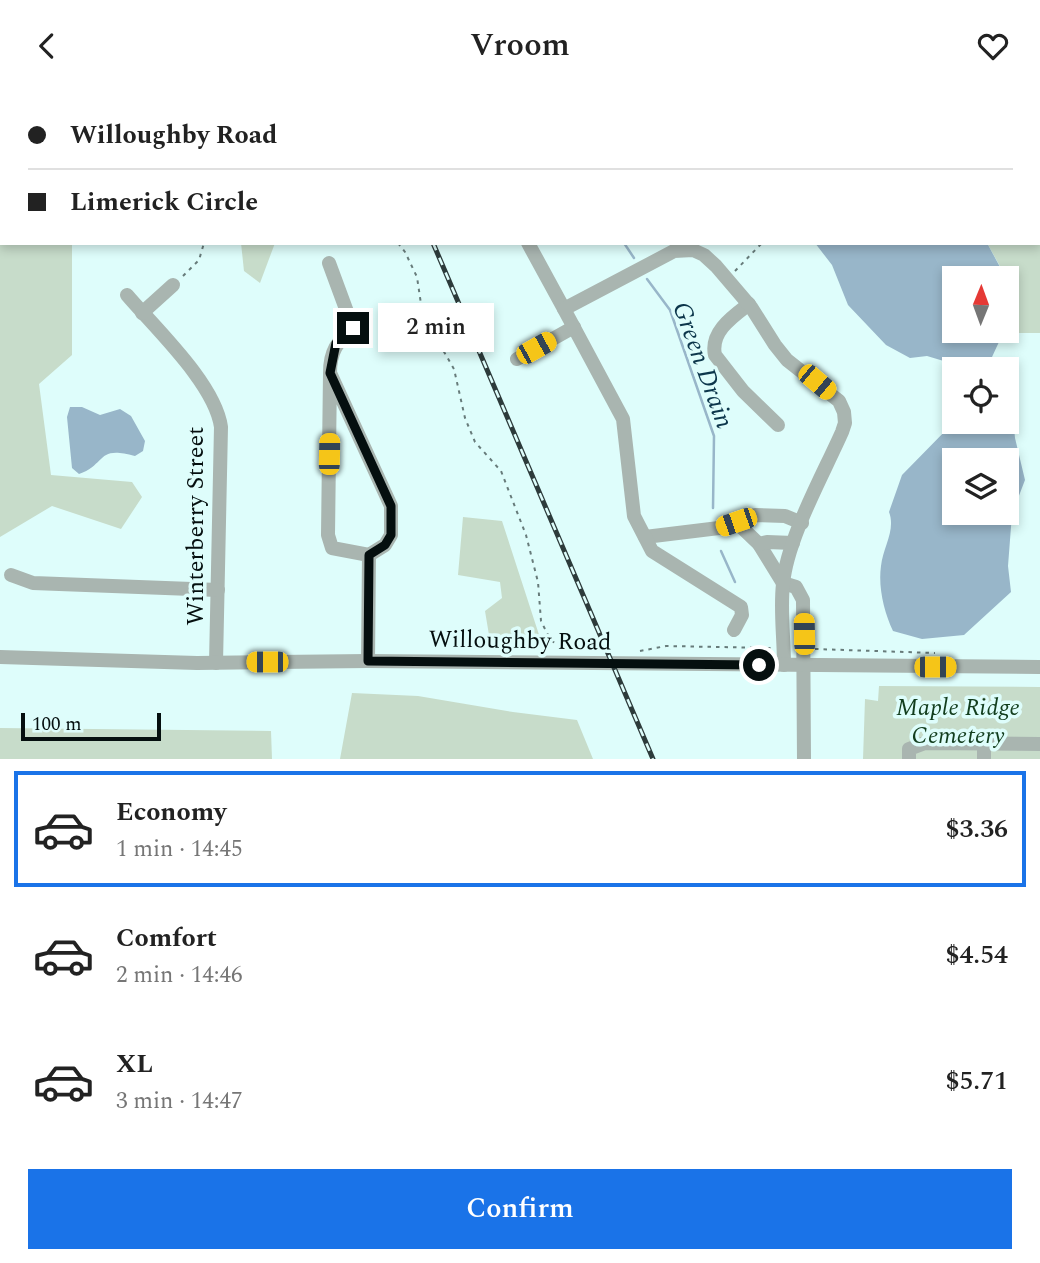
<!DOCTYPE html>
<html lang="en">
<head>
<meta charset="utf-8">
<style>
  body { margin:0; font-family:Spectral,serif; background:#f2f2f2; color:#222; height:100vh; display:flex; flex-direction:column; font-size:26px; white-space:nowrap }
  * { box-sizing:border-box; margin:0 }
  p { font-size:23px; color:#767676 }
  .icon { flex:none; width:38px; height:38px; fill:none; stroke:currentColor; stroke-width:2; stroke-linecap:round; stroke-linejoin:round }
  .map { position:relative; height:668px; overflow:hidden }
  .panel { display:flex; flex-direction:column; background:#fff; flex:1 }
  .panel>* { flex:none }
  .banner { position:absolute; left:0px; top:0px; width:1041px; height:154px; box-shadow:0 4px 10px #0003; display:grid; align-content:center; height:154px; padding:0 28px; background:#fff }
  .needle { width:46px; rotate:1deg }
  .controls { position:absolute; left:942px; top:175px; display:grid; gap:14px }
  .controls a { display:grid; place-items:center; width:77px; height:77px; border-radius:0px; background:#fff; box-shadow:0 4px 10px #0003; font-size:35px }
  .scale { position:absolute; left:21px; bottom:18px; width:140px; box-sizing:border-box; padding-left:7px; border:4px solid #050f0f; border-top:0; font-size:19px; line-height:24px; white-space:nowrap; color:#050f0f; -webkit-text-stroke:5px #defdfb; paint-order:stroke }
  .end { position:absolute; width:32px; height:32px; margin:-16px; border:9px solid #050f0f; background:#fff; box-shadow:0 0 0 4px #fff }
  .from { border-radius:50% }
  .bubble { position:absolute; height:49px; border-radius:0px; background:#fff; box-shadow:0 4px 10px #0003; font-size:23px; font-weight:600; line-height:49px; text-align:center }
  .car { position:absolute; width:21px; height:42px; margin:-21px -10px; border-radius:9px; box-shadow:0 0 5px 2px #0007; background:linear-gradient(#f5c518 24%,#345 0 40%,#f5c518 0 76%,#345 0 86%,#f5c518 0) }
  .banner b { display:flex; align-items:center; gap:24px; height:66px; font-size:26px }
  .banner b+b { border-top:2px solid #e0e0e0 }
  .banner i { width:18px; height:18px; background:#222 }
  ul { padding:12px 0 0; list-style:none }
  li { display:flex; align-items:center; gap:21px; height:116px; margin:0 14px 10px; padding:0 14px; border:4px solid transparent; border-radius:0px }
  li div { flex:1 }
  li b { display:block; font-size:26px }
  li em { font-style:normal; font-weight:600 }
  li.current { border-color:#1a73e8 }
  li>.icon { width:63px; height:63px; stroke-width:1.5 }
  .button { display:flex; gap:14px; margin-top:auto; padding:14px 28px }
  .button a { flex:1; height:80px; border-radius:0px; background:#1a73e8; color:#fff; font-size:28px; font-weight:600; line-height:80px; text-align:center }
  header { display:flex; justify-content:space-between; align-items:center; height:91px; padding:0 28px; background:#fff; font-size:32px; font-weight:600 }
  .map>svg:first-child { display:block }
  .green { fill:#c7dcca }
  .water { fill:#98b6c9; fill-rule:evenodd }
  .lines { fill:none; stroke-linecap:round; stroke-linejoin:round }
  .stream { stroke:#98b6c9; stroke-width:2.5 }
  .path { stroke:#677b7a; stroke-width:2; stroke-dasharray:3.5 5; stroke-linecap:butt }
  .minor { stroke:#a9b5b0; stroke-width:14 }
  .rail-casing { stroke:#2d3b3b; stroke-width:5 }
  .rail { stroke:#defdfb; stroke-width:2.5; stroke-dasharray:8; stroke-linecap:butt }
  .route { stroke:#050f0f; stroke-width:9 }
  .labels { text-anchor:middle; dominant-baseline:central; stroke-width:7; stroke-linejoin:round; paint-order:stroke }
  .street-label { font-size:24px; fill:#050f0f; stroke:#defdfb }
  .park-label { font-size:24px; font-style:italic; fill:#123d1d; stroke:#defdfb }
  .water-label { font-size:26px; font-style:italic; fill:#0c364b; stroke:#defdfb }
</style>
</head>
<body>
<header><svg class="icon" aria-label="back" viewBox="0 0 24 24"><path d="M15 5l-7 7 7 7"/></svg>Vroom<svg class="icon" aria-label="heart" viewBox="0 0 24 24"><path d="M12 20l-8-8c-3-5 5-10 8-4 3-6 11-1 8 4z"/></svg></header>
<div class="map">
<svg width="1040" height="668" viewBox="0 0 1040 668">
  <rect width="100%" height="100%" fill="#defdfb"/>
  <g class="green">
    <polygon points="0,0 114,2 2,2 2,152 72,152 72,264 39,293 51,384 132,391 142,406 121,438 52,415 0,446"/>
    <polygon points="1040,17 1040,242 1004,242 1006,240 1006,186 987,152 1040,152"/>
    <polygon points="241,152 275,152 260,192 244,180"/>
    <polygon points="463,426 502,430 542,553 490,550 485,520 502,507 500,491 458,484"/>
    <polygon points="879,595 1040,596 1040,668 863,668 865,608 878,610"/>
    <polygon points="352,602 418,605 513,621 577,629 593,668 340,668"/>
    <polygon points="0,637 271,640 272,668 0,668"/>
  </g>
  <g class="water">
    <polygon points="815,152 987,152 1006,187 954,187 954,240 1004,240 992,266 990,278 954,278 954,292 947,271 927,265 910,267 886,254 848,214 832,174"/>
    <path d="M954,307V331H1006V308L1012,316L1015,347L1025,389L1012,423L1008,475L1011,501L964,544L922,548L893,540C884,521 878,496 881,475C883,456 896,439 889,421L902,384L952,333ZM1006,369V422H954V369Z"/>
    <path d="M70,316H82L100,324L120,318L131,325L145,350L143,360L135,365C96,354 107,373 79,383L72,377L67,326Z"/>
  </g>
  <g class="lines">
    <g class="stream">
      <polyline points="621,2 621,0"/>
      <polyline points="624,152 634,167"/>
      <polyline points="647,188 670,219 714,345 713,417"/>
      <polyline points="721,460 735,491"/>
    </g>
    <g class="path">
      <polyline points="334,0 335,2"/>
      <polyline points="279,2 279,0"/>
      <polyline points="398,152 405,161 417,186 421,213 429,235 454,278 465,327 475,351 501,380 526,444 538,491 541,530 551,550 569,558 579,560"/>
      <polyline points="735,180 762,152"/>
      <polyline points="183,185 199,169 204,152"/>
      <polyline points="815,558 935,562"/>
      <polyline points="640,560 666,555 771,557"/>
    </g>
    <g class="minor">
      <polyline points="528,152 564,218"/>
      <path d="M329,172L353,237C337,251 330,260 330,282L328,444L332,457L369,464L385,454L391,444V415L330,282"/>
      <path d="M127,204C156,238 215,293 221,336L216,572"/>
      <path d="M749,213C732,226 710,241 715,264L743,300L778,334"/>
      <polyline points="142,222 173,194"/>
      <polyline points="517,268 574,236"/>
      <polyline points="736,431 759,453 783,492 796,496 803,509 804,668"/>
      <polyline points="645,446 719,437 755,424 785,425 802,432"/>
      <polyline points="759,453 767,451 793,452"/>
      <polyline points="11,484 33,492 218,499"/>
      <path d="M734,539L742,524L741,516L652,460L634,425L623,328L564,218L674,160L693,159L704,164L716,175L751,216L775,254L787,269L839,310L844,321L845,332L842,341C823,384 787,448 783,493C780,519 784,547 784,574"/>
      <polyline points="0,566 197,572 368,570 1040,576"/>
      <polyline points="368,570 369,464"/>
      <polyline points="909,668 909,658 925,652 1040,653"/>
      <polyline points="984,668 984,652"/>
    </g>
    <g class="rail-casing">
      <g id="rail">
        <polyline points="369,0 370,2"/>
        <polyline points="433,152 653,668"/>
      </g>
    </g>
    <use href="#rail" class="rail"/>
  </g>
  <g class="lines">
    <polyline class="route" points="353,237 336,252 330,282 391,415 391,444 385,454 369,464 368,570 759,574"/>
  </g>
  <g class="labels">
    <g class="street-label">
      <text transform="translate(196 435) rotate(-90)">Winterberry Street</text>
      <text transform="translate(520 550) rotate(1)">Willoughby Road</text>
    </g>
    <g class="park-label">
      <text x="958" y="617">Maple Ridge<tspan x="958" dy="28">Cemetery</tspan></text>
    </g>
    <g class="water-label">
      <text transform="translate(703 274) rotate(70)">Green Drain</text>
    </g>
  </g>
</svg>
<div class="controls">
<a><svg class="needle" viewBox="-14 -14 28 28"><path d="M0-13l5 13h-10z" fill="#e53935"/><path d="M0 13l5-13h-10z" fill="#767676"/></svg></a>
<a><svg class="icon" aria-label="locate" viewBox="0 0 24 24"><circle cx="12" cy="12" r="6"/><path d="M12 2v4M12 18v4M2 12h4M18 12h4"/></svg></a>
<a><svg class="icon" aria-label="layers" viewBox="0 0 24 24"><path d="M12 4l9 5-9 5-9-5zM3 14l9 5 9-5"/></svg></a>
</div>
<div class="scale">100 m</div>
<i class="end from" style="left:759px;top:574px"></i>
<i class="end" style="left:353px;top:237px"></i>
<div class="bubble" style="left:378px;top:212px;width:116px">2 min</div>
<i class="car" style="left:536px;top:257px;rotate:61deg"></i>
<i class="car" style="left:817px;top:291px;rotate:130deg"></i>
<i class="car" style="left:329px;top:363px;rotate:1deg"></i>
<i class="car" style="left:736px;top:431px;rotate:251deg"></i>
<i class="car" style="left:804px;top:543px;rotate:359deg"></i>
<i class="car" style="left:267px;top:571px;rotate:270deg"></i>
<i class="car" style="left:935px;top:576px;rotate:90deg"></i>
<div class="banner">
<b><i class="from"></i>Willoughby Road</b>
<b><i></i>Limerick Circle</b>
</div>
</div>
<section class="panel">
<ul>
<li class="current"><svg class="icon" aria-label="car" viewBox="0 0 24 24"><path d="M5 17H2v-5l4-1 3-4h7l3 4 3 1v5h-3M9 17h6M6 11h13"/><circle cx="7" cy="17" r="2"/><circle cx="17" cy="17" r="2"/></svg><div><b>Economy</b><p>1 min · 14:45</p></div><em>$3.36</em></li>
<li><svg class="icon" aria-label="car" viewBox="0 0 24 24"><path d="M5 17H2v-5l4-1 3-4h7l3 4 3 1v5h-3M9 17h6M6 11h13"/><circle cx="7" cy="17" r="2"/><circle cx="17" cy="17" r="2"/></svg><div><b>Comfort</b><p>2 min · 14:46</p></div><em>$4.54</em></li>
<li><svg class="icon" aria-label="car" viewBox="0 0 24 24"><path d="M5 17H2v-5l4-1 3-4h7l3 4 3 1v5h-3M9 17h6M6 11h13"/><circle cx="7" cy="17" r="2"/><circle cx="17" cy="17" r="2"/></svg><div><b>XL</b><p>3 min · 14:47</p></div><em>$5.71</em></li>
</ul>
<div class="button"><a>Confirm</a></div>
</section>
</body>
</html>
